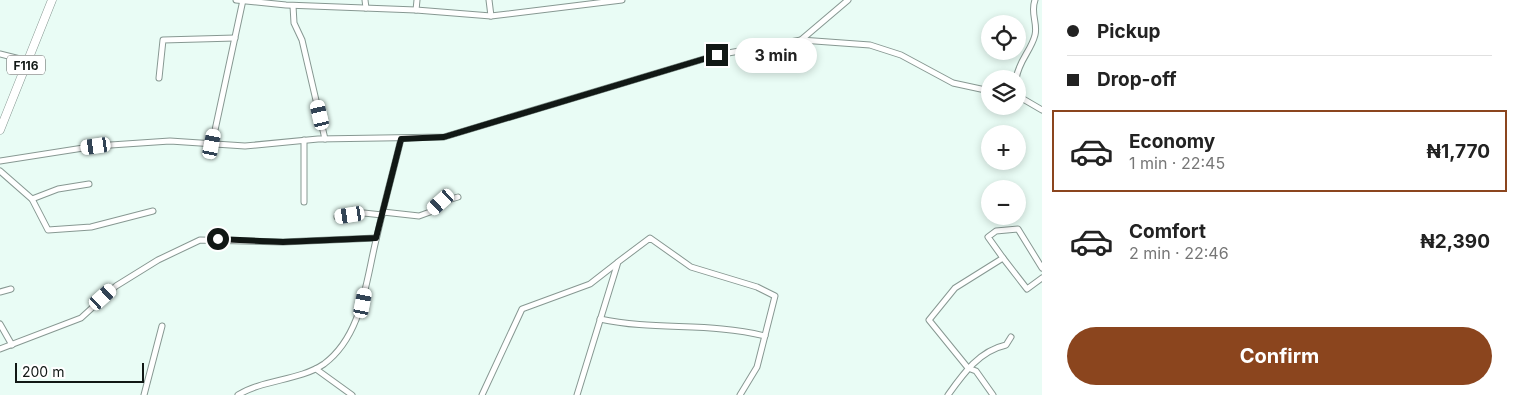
<!DOCTYPE html>
<html lang="en">
<head>
<meta charset="utf-8">
<style>
  body { margin:0; font-family:Inter,sans-serif; background:#f6f6f6; color:#222; height:100vh; display:flex; flex-direction:column; font-size:19px; white-space:nowrap }
  * { box-sizing:border-box; margin:0 }
  p { font-size:16px; color:#767676 }
  .icon { flex:none; width:28px; height:28px; fill:none; stroke:currentColor; stroke-width:2; stroke-linecap:round; stroke-linejoin:round }
  .map { position:relative; flex:1; overflow:hidden }
  .panel { display:flex; flex-direction:column; background:#fff; width:475px }
  .panel>* { flex:none }
  .hud { display:grid; align-content:center; height:110px; padding:0 25px; background:#fff }
  .tools { position:absolute; left:981px; top:15px; display:grid; gap:10px }
  .tools a { display:grid; place-items:center; width:45px; height:45px; border-radius:50%; background:#fff; box-shadow:0 2px 8px #0003; font-size:25px }
  .scale { position:absolute; left:15px; bottom:12px; width:129px; box-sizing:border-box; padding-left:5px; border:2px solid #111815; border-top:0; font-size:14px; line-height:18px; white-space:nowrap; color:#111815; -webkit-text-stroke:4px #fff; paint-order:stroke }
  .end { position:absolute; width:22px; height:22px; margin:-11px; border:6px solid #111815; background:#fff; box-shadow:0 0 0 2px #fff }
  .from { border-radius:50% }
  .bubble { position:absolute; height:35px; border-radius:18px; background:#fff; box-shadow:0 2px 8px #0003; font-size:16px; font-weight:700; line-height:35px; text-align:center }
  .car { position:absolute; width:15px; height:30px; margin:-15px -8px; border-radius:6px; box-shadow:0 0 4px 1px #0007; background:linear-gradient(#fff 24%,#345 0 40%,#fff 0 76%,#345 0 86%,#fff 0) }
  .hud b { display:flex; align-items:center; gap:18px; height:48px; font-size:19px }
  .hud b+b { border-top:1px solid #e0e0e0 }
  .hud i { width:12px; height:12px; background:#222 }
  ul { padding:0; list-style:none }
  li { display:flex; align-items:center; gap:15px; height:82px; margin:0 10px 8px; padding:0 15px; border:2px solid transparent; border-radius:0px }
  li div { flex:1 }
  li b { display:block; font-size:19px }
  li em { font-style:normal; font-weight:700 }
  li.on { border-color:#8b451e }
  li>.icon { width:45px; height:45px; stroke-width:1.5 }
  .primary-button { display:flex; gap:10px; margin-top:auto; padding:10px 25px }
  .primary-button a { flex:1; height:58px; border-radius:30px; background:#8b451e; color:#fff; font-size:20px; font-weight:700; line-height:58px; text-align:center }
  main { display:flex; flex:1; min-height:0 }
  .map>svg:first-child { display:block }
  .lines { fill:none; stroke-linecap:round; stroke-linejoin:round }
  .minor-casing { stroke:#879892; stroke-width:7 }
  .primary-casing { stroke:#879892; stroke-width:9 }
  .minor { stroke:#fff; stroke-width:5 }
  .primary { stroke:#fff; stroke-width:8 }
  .route { stroke:#111815; stroke-width:6 }
  .labels { text-anchor:middle; dominant-baseline:central; stroke-width:4.5; stroke-linejoin:round; paint-order:stroke }
  .shield { fill:#fff; stroke:#585d5b; stroke-width:1 }
  .shield-label { font-size:12px; font-weight:bold; fill:#111815 }
</style>
</head>
<body>
<main>
<div class="map">
<svg width="1042" height="395" viewBox="0 0 1042 395">
  <rect width="100%" height="100%" fill="#e9fcf5"/>
  <g class="lines">
    <g class="minor-casing">
      <g id="minor">
        <polyline points="236,0 286,5 416,10 491,16 622,0"/>
        <polyline points="365,0 366,8"/>
        <polyline points="489,0 491,16"/>
        <polyline points="293,6 294,23 302,40 325,139"/>
        <polyline points="416,10 417,0"/>
        <polyline points="801,40 848,0"/>
        <polyline points="0,54 28,61"/>
        <polyline points="159,78 163,40 235,38"/>
        <path d="M1016,79C1019,60 1031,51 1035,35C1038,23 1030,13 1035,0"/>
        <polyline points="1018,96 1042,110"/>
        <polyline points="212,144 243,0"/>
        <polyline points="0,161 96,146 170,141 245,146 318,139 444,137 717,55 801,40 870,45 901,55 953,83 990,91"/>
        <polyline points="0,171 32,199 48,230 91,227 153,211"/>
        <polyline points="32,199 58,189 89,184"/>
        <polyline points="304,202 304,140"/>
        <polyline points="383,212 419,216 430,212 441,202 458,197"/>
        <polyline points="337,217 364,213 382,215"/>
        <polyline points="1003,258 1027,289 1042,278"/>
        <polyline points="0,292 11,289"/>
        <path d="M600,319C655,331 710,322 765,336"/>
        <polyline points="0,324 12,345"/>
        <polyline points="0,349 81,318 116,286 158,260 200,240 283,242 376,238"/>
        <polyline points="316,369 352,395"/>
        <polyline points="144,395 162,326"/>
        <path d="M238,395C264,379 299,381 324,364C363,335 366,279 377,236C384,204 393,172 401,139"/>
        <polyline points="482,395 522,309 590,284 617,263"/>
        <polyline points="577,395 618,262 650,238 691,267 757,287 775,296 757,367 740,395"/>
        <path d="M948,395C963,374 979,351 1006,345L1011,337"/>
        <polyline points="993,395 976,371 968,368 929,320 955,288 1003,258 988,237 996,231 1018,229 1042,268"/>
      </g>
    </g>
    <g class="primary-casing">
      <polyline id="primary" points="0,130 52,0"/>
    </g>
    <use href="#minor" class="minor"/>
    <use href="#primary" class="primary"/>
  </g>
  <g class="lines">
    <polyline class="route" points="218,239 283,242 376,238 401,139 444,137 717,55"/>
  </g>
  <g class="labels">
    <rect class="shield" x="7" y="55.5" width="38" height="19" rx="4"/>
    <g class="shield-label">
      <text x="26" y="65">F116</text>
    </g>
  </g>
</svg>
<div class="tools">
<a><svg class="icon" aria-label="locate" viewBox="0 0 24 24"><circle cx="12" cy="12" r="6"/><path d="M12 2v4M12 18v4M2 12h4M18 12h4"/></svg></a>
<a><svg class="icon" aria-label="layers" viewBox="0 0 24 24"><path d="M12 4l9 5-9 5-9-5zM3 14l9 5 9-5"/></svg></a>
<a>+</a>
<a>−</a>
</div>
<div class="scale">200 m</div>
<i class="end from" style="left:218px;top:239px"></i>
<i class="end" style="left:717px;top:55px"></i>
<div class="bubble" style="left:735px;top:38px;width:82px">3 min</div>
<i class="car" style="left:320px;top:115px;rotate:347deg"></i>
<i class="car" style="left:212px;top:144px;rotate:11deg"></i>
<i class="car" style="left:96px;top:146px;rotate:262deg"></i>
<i class="car" style="left:441px;top:202px;rotate:228deg"></i>
<i class="car" style="left:350px;top:215px;rotate:261deg"></i>
<i class="car" style="left:103px;top:297px;rotate:48deg"></i>
<i class="car" style="left:363px;top:303px;rotate:11deg"></i>
</div>
<section class="panel">
<div class="hud">
<b><i class="from"></i>Pickup</b>
<b><i></i>Drop-off</b>
</div>
<ul>
<li class="on"><svg class="icon" aria-label="car" viewBox="0 0 24 24"><path d="M5 17H2v-5l4-1 3-4h7l3 4 3 1v5h-3M9 17h6M6 11h13"/><circle cx="7" cy="17" r="2"/><circle cx="17" cy="17" r="2"/></svg><div><b>Economy</b><p>1 min · 22:45</p></div><em>₦1,770</em></li>
<li><svg class="icon" aria-label="car" viewBox="0 0 24 24"><path d="M5 17H2v-5l4-1 3-4h7l3 4 3 1v5h-3M9 17h6M6 11h13"/><circle cx="7" cy="17" r="2"/><circle cx="17" cy="17" r="2"/></svg><div><b>Comfort</b><p>2 min · 22:46</p></div><em>₦2,390</em></li>
</ul>
<div class="primary-button"><a>Confirm</a></div>
</section>
</main>
</body>
</html>
